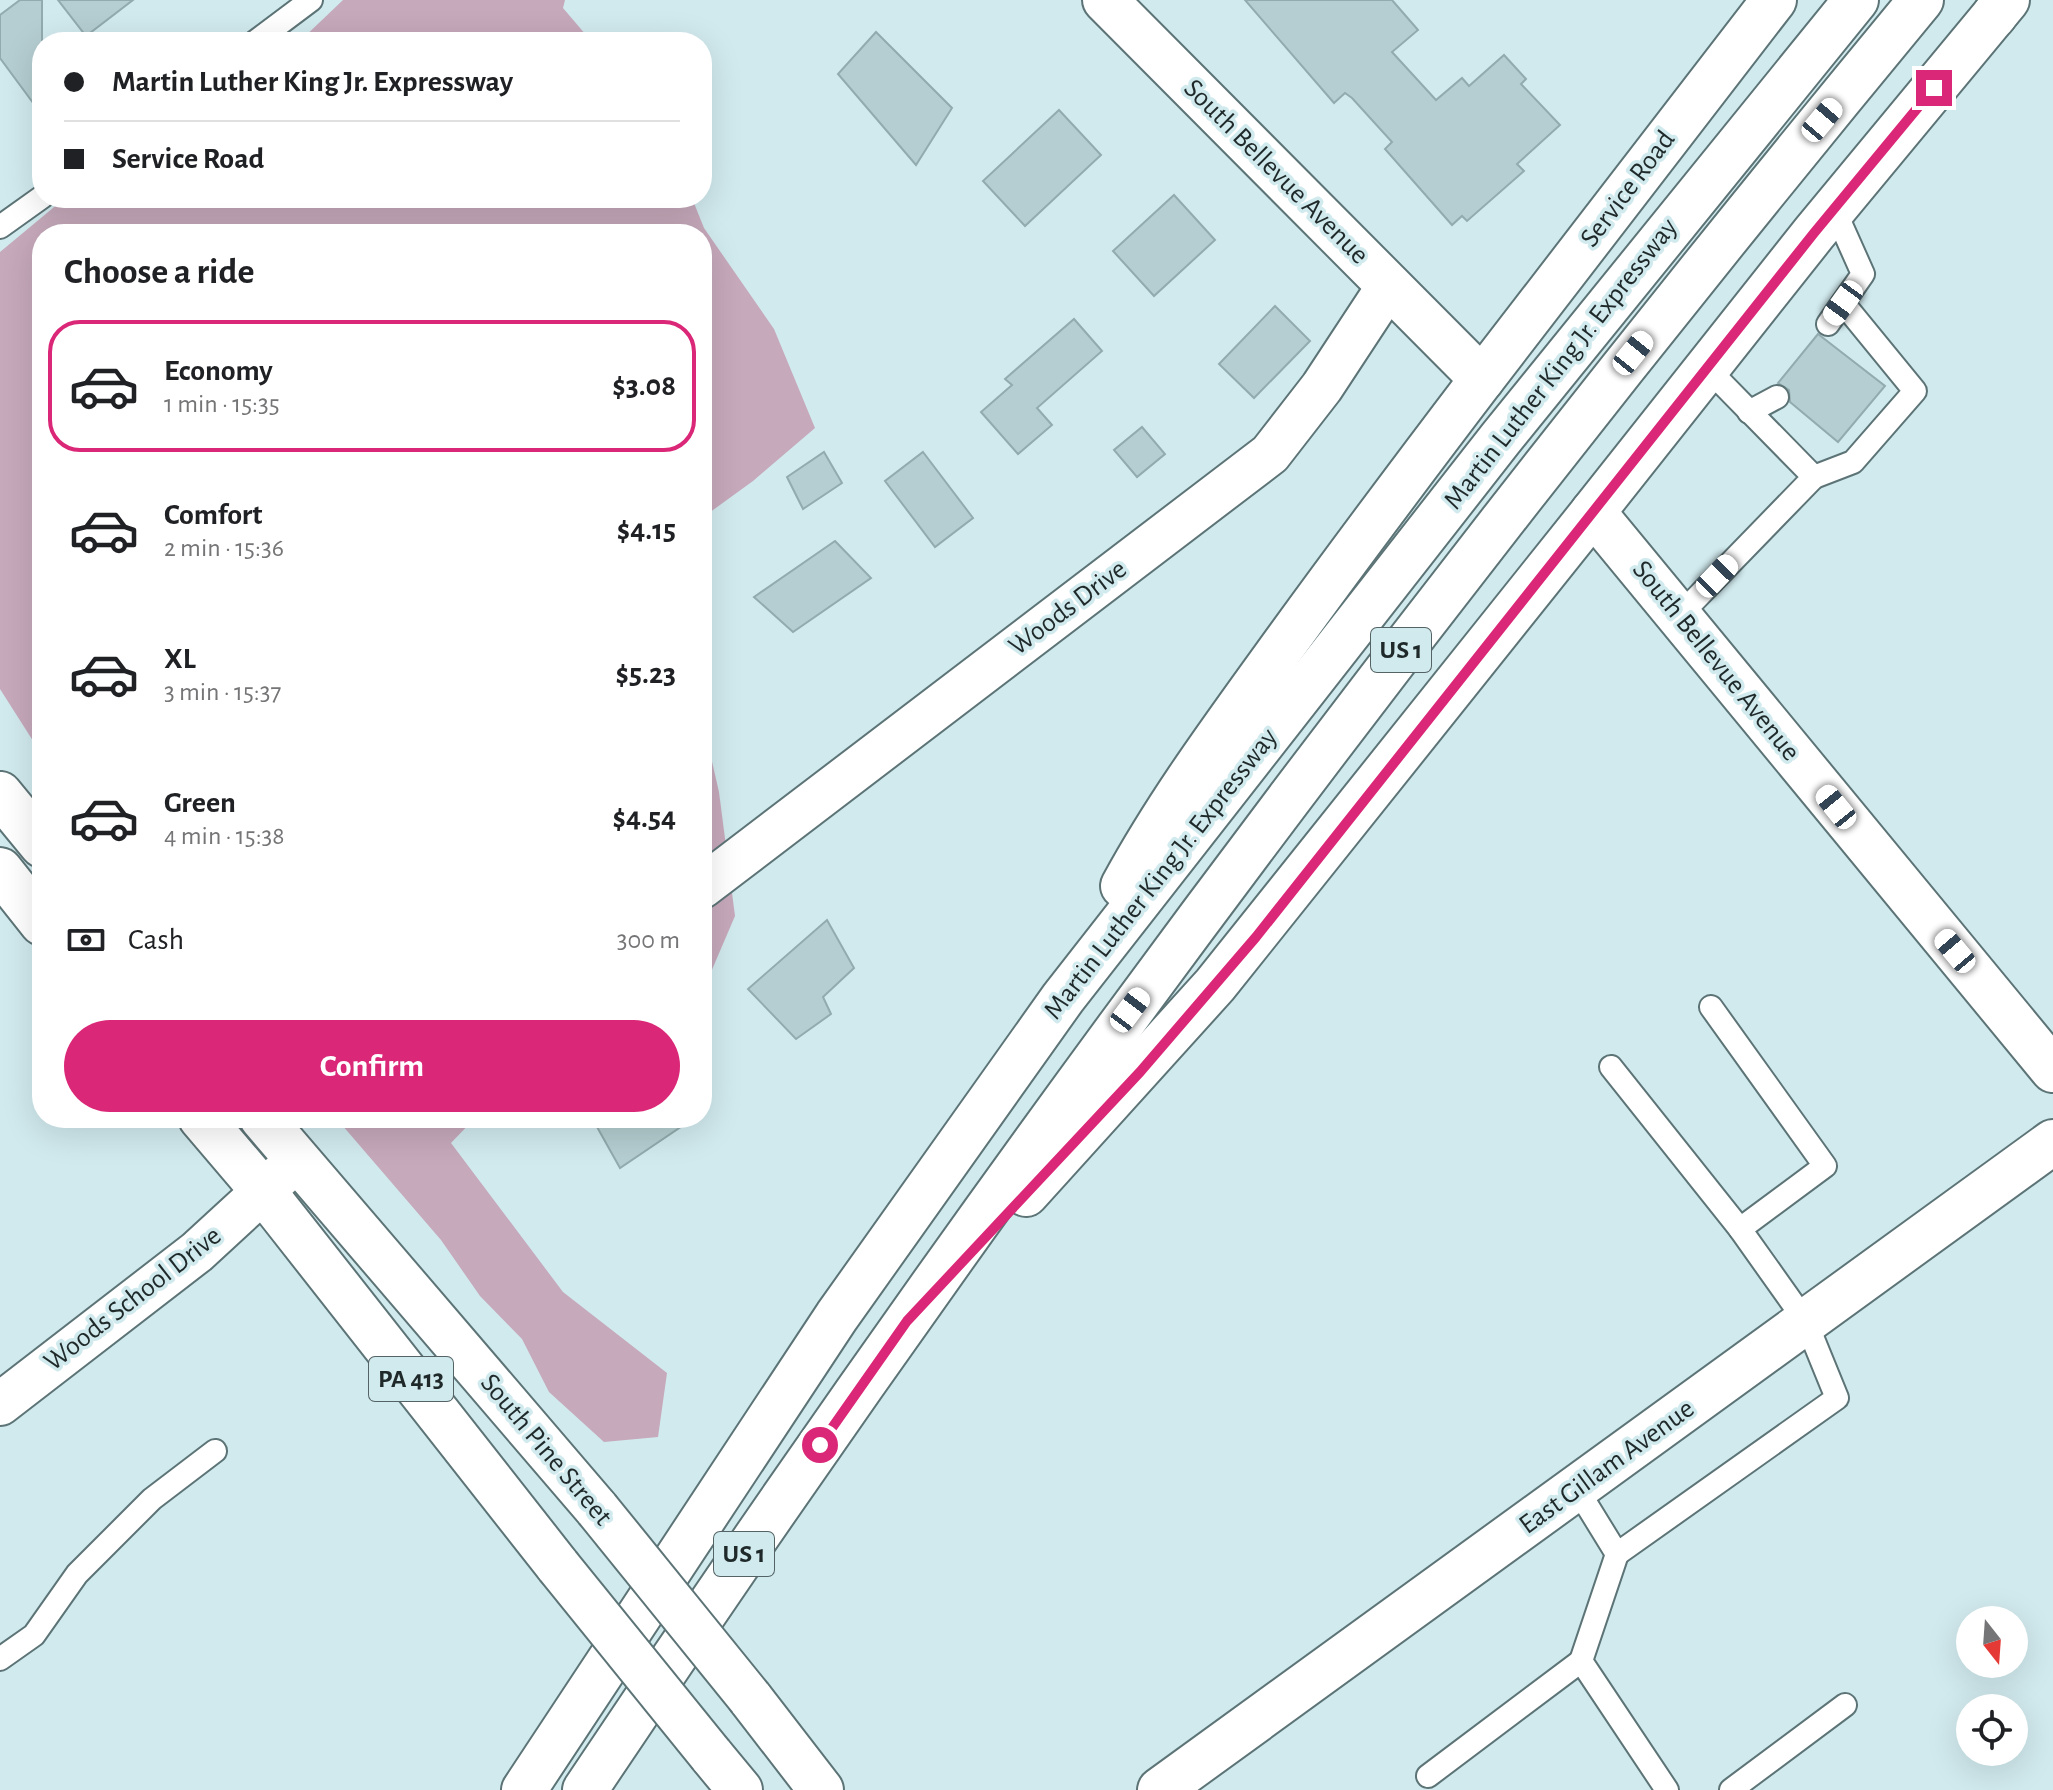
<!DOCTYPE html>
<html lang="en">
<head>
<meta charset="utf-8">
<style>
  body { margin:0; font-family:"Alegreya Sans",sans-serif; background:#f2f2f2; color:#202124; height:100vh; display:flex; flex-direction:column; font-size:30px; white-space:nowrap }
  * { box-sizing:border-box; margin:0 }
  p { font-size:26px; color:#757577 }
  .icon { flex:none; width:44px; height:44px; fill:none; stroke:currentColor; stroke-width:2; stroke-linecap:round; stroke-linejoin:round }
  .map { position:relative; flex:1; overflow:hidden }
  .panel { position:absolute; left:32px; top:224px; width:680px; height:904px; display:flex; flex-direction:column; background:#fff; border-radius:32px; box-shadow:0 8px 32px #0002 }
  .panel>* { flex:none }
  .top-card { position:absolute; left:32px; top:32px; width:680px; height:176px; border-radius:32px; box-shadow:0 8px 32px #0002; display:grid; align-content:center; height:176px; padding:0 32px; background:#fff }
  .needle { width:52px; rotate:163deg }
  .tools { position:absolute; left:1956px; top:1606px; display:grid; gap:16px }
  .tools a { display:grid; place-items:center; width:72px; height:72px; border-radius:50%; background:#fff; box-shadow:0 8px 32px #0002; font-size:40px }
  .end { position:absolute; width:36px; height:36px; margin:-18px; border:10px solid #db2777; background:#fff; box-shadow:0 0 0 4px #fff }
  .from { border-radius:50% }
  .car { position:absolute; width:24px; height:48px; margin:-24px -12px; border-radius:10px; box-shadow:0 0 6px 2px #0007; background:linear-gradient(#fff 24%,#345 0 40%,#fff 0 76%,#345 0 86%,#fff 0) }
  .top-card b { display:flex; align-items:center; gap:28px; height:76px; font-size:30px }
  .top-card b+b { border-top:2px solid #e0e0e0 }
  .top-card i { width:20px; height:20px; background:#202124 }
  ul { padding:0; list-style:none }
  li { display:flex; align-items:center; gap:24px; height:132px; margin:0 16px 12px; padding:0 16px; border:4px solid transparent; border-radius:32px }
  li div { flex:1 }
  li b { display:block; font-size:30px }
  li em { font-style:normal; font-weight:600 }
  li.active { border-color:#db2777 }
  li>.icon { width:72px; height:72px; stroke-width:1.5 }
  h2 { padding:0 32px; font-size:36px; line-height:96px }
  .pay { display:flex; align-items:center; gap:20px; height:88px; padding:0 32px; font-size:30px }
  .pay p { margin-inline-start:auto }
  .action { display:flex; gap:16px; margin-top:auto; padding:16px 32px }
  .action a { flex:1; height:92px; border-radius:48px; background:#db2777; color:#fff; font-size:32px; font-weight:600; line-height:92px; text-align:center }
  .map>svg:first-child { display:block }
  .green { fill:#c6a9bb }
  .building { fill:#b5ced1; stroke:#92abae; stroke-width:2 }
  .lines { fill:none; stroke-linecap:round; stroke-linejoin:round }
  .service-casing { stroke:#5d7477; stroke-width:26 }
  .minor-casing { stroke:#5d7477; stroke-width:46 }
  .tertiary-casing { stroke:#5d7477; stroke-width:48 }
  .primary-casing { stroke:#5d7477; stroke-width:48 }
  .motorway-casing { stroke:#5d7477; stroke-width:48 }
  .service { stroke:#fff; stroke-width:22 }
  .minor { stroke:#fff; stroke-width:42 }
  .tertiary { stroke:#fff; stroke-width:44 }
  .primary { stroke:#fff; stroke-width:44 }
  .motorway { stroke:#fff; stroke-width:44 }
  .primary-bridge-casing { stroke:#5d7477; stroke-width:48; stroke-linecap:butt }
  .primary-bridge { stroke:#fff; stroke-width:44 }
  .route { stroke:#db2777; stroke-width:10 }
  .labels { text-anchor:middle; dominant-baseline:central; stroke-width:7; stroke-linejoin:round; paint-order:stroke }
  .shield { fill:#d1eaee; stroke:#546365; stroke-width:2 }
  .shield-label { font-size:26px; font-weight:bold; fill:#1f292a }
  .street-label { font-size:28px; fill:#1f292a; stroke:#d1eaee }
</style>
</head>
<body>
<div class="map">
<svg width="2053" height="1790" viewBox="0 0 2053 1790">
  <rect width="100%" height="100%" fill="#d1eaee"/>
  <g class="green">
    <polygon points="343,0 565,0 563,8 592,42 299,42"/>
    <polygon points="65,198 692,198 704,228 774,329 815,428 753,481 702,518 702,234 42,234 42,755 0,689 0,252"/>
    <polygon points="702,718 719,792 735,916 702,993"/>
    <polygon points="336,1118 475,1118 451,1143 563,1292 667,1373 658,1437 604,1442 549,1392 522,1339 480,1296 441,1240"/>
  </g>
  <g class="building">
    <polygon points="20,0 42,0 42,115 0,58 0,15"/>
    <polygon points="58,0 133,0 86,36"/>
    <polygon points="1245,0 1392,0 1418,30 1392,52 1436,100 1462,78 1469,86 1504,55 1526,79 1521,84 1560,125 1517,164 1524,171 1467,221 1462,216 1452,225 1385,149 1392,142 1352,98 1345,93 1334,103"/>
    <polygon points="876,32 952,108 916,165 838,74"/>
    <polygon points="1059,110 1101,155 1025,226 983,181"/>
    <polygon points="1174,195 1215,240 1154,296 1113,251"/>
    <polygon points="1275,306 1310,341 1254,398 1219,364"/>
    <polygon points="1074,319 1102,351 1037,408 1052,425 1018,454 981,412 1012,385 1005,379"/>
    <polygon points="1818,334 1885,386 1838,442 1790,402 1789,390 1778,383"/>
    <polygon points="1142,427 1165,454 1137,477 1114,450"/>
    <polygon points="824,452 842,483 803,509 787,477"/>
    <polygon points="923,452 973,518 935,547 885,481"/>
    <polygon points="835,541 871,578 793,632 754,597"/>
    <polygon points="827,920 854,968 823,997 831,1014 796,1039 748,989"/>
    <polygon points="592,1118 694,1118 620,1168"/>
  </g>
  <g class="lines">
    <g class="service-casing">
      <g id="service">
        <polyline points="255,42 311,0"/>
        <polyline points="0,227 42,197"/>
        <polyline points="1828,324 1863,274 1834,209"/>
        <polyline points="1749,412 1777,397"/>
        <polyline points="1814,477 1853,462 1915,391 1843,303"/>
        <polyline points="1679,616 1814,477 1707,368"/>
        <polyline points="1711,1007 1825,1166 1740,1229"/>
        <polyline points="1577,1489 1617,1554 1837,1398 1806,1322 1740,1229 1611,1067"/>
        <polyline points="1617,1554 1581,1661 1667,1790"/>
        <polyline points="0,1659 34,1635 77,1574 152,1499 215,1451"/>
        <polyline points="1428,1776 1581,1661"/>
        <polyline points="1731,1790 1845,1705"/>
      </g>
    </g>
    <g class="minor-casing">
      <g id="minor">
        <polyline points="702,887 1270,454 1322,387 1389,285"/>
        <polyline points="0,1404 197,1252 297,1160"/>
      </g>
    </g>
    <g class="tertiary-casing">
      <g id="tertiary">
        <polyline points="1105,0 1482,379 1774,0"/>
        <polyline points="2007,0 1814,233 1593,512 2053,1070"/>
        <polyline points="1160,1790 2053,1142"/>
      </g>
    </g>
    <g class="primary-casing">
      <g id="primary">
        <polyline points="0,794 42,845"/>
        <polyline points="0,870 42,923"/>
        <polyline points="201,1118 264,1192 558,1566"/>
        <polyline points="262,1118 597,1509"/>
        <polyline points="750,1698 821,1790"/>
        <polyline points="711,1755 740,1790"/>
      </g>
    </g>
    <g class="motorway-casing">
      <g id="motorway">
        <polyline points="1994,16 2005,0"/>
        <path d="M1123,886C1167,805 1221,732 1275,657C1343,563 1412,471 1482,379"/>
        <polyline points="1026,1194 1215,985 1593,512"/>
        <polyline points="524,1790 837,1316 1063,998 1501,438 1856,0"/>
        <path d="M585,1790C998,1170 1446,574 1921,0"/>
      </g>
    </g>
    <use href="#service" class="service"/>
    <use href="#minor" class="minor"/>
    <use href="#tertiary" class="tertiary"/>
    <use href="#primary" class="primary"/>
    <use href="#motorway" class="motorway"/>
    <g class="primary-bridge-casing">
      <g id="primary-bridge">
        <polyline points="597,1509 750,1698"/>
        <polyline points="558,1566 711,1755"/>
      </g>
    </g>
    <use href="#primary-bridge" class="primary-bridge"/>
  </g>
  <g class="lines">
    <polyline class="route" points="820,1445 907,1321 1140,1072 1256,937 1814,233 1934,88"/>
  </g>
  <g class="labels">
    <g class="shield">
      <rect x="1371" y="628" width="60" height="44" rx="6"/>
      <rect x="369" y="1357" width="84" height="44" rx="6"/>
      <rect x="714" y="1532" width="60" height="44" rx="6"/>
    </g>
    <g class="shield-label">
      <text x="1401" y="650">US 1</text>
      <text x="411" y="1379">PA 413</text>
      <text x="744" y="1554">US 1</text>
    </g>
    <g class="street-label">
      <text transform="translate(1276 172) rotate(45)">South Bellevue Avenue</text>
      <text transform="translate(1628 189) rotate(-53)">Service Road</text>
      <text transform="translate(1561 364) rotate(-52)">Martin Luther King Jr. Expressway</text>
      <text transform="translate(1068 608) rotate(-37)">Woods Drive</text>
      <text transform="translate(1716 661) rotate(51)">South Bellevue Avenue</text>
      <text transform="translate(1161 874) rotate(-52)">Martin Luther King Jr. Expressway</text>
      <text transform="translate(133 1299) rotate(-38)">Woods School Drive</text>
      <text transform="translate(546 1450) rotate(50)">South Pine Street</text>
      <text transform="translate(1607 1467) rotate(-36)">East Gillam Avenue</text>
    </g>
  </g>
</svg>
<div class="tools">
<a><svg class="needle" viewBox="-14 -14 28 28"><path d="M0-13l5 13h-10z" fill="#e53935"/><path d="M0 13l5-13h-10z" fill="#757577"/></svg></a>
<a><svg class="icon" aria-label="locate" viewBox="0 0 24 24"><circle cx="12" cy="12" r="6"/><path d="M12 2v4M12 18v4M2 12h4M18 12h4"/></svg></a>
</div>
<i class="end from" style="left:820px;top:1445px"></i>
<i class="end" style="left:1934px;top:88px"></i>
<i class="car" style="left:1822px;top:120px;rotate:40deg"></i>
<i class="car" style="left:1843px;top:303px;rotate:216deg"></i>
<i class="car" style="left:1633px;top:353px;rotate:39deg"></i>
<i class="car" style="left:1717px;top:576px;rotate:44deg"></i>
<i class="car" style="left:1836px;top:807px;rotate:321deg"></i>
<i class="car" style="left:1955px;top:951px;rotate:320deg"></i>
<i class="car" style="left:1130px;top:1010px;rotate:37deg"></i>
<div class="top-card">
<b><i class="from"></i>Martin Luther King Jr. Expressway</b>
<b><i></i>Service Road</b>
</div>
<section class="panel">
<h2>Choose a ride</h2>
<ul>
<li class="active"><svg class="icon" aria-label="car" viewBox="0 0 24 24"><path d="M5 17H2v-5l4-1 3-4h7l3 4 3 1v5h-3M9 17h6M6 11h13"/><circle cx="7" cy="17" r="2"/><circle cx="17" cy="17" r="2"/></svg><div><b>Economy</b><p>1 min · 15:35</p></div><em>$3.08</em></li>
<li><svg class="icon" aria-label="car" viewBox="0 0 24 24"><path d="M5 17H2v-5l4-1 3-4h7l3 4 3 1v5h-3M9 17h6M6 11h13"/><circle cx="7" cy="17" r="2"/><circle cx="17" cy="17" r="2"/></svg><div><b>Comfort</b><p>2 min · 15:36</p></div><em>$4.15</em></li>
<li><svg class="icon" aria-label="car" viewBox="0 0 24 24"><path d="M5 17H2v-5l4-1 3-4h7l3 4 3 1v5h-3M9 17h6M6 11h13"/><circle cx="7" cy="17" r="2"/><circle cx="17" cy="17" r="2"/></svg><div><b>XL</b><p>3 min · 15:37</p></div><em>$5.23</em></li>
<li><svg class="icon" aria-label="car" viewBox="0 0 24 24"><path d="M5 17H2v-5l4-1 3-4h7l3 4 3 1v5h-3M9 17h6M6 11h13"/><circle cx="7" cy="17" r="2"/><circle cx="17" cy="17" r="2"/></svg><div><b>Green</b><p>4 min · 15:38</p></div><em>$4.54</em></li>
</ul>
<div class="pay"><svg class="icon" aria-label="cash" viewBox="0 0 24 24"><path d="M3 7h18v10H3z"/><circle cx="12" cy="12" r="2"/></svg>Cash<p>300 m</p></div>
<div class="action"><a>Confirm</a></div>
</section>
</div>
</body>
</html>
